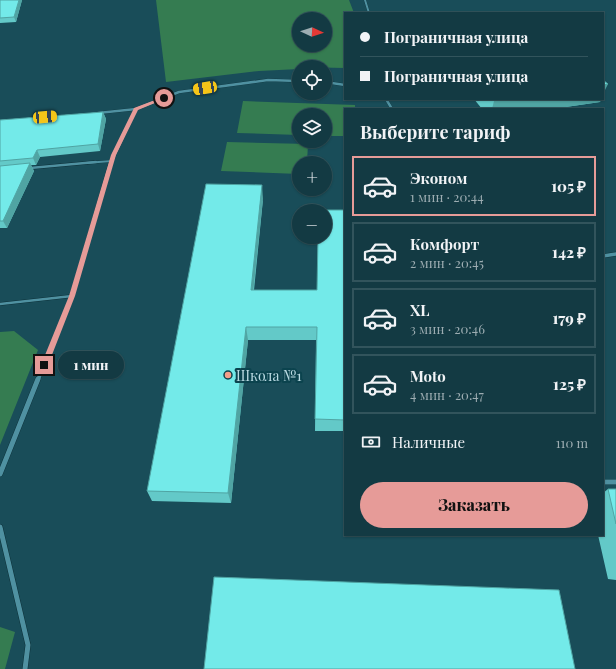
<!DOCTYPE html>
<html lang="ru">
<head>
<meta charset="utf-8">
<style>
  body { margin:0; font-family:"Playfair Display",serif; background:#20454e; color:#f1f3f6; height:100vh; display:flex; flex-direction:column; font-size:15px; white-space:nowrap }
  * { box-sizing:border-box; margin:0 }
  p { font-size:13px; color:#9dadb2 }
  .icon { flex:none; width:22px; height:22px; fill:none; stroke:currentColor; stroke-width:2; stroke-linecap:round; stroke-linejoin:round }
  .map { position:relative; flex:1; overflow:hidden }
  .drawer { position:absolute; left:344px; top:108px; width:260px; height:428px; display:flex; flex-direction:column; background:#133a43; border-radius:0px; box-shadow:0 1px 3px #0004,0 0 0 1px #32545c }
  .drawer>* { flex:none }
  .top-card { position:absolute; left:344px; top:12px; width:260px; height:88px; border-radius:0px; box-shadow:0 1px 3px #0004,0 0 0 1px #32545c; display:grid; align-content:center; height:88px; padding:0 16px; background:#133a43 }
  .needle { width:26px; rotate:93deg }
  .tools { position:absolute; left:292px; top:12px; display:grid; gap:8px }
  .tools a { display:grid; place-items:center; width:40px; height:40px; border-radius:50%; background:#133a43; box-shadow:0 1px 3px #0004,0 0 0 1px #32545c; font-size:20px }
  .end { position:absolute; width:18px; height:18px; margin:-9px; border:5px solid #e69b98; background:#111; box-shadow:0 0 0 2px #111 }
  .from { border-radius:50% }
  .bubble { position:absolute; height:28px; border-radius:14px; background:#133a43; box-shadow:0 1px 3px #0004,0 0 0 1px #32545c; font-size:13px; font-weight:800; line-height:28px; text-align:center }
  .car { position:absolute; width:12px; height:24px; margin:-12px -6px; border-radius:5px; box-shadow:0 0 3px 1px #0007; background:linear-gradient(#f5c518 24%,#345 0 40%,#f5c518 0 76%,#345 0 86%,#f5c518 0) }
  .top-card b { display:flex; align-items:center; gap:14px; height:38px; font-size:15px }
  .top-card b+b { border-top:1px solid #32545c }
  .top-card i { width:10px; height:10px; background:#f1f3f6 }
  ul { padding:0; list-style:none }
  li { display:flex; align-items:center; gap:12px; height:60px; margin:0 8px 6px; padding:0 8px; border:2px solid #32545c; border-radius:0px }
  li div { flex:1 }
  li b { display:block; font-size:15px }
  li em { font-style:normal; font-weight:800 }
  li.selected { border-color:#e69b98 }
  li>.icon { width:36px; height:36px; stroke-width:1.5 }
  h2 { padding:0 16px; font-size:18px; line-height:48px }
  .pay { display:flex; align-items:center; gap:10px; height:44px; padding:0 16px; font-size:15px }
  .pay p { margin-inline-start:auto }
  .button { display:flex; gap:8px; margin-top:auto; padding:8px 16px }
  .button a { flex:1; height:46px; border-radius:24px; background:#e69b98; color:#111; font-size:16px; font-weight:800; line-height:46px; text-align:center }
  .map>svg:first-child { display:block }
  .green { fill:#357c51; fill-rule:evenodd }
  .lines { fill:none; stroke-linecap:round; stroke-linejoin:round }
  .service-far1-casing { stroke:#0d3139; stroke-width:2.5 }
  .service-casing { stroke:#0d3139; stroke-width:3.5 }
  .minor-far2-casing { stroke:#0d3139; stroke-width:3 }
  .minor-far1-casing { stroke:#0d3139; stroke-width:4.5 }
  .minor-casing { stroke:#0d3139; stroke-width:6 }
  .service-far1 { stroke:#4f91a1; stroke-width:2 }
  .service { stroke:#4f91a1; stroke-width:2.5 }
  .minor-far2 { stroke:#4f91a1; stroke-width:2.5 }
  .minor-far1 { stroke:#4f91a1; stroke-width:3.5 }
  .minor { stroke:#4f91a1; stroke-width:5 }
  .wall { fill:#63c9c8 }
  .shaded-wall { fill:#50a4a3 }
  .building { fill:#73eae9; stroke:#50a4a3 }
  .route { fill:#e69b98 }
  .poi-dot { fill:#f49e89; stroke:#0b434e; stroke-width:1.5 }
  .labels { text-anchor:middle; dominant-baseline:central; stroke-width:4; stroke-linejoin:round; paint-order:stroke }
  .poi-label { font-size:14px; fill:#badae2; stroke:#0b434e; text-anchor:start }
</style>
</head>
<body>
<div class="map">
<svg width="616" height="669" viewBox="0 0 616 669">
  <rect width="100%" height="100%" fill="#194d59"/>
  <g class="green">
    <path d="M156,0H349L354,13H345V68L299,67V69L259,71L166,82ZM299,19H325V45H299Z"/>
    <polygon points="243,101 355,105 355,109 345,109 345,136 325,136 325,115 299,115 299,135 237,133"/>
    <polygon points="227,142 308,144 307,163 299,163 299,174 221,171"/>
    <polygon points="14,331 38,350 0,445 0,332"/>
    <polygon points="0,627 15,632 5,669 0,669"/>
  </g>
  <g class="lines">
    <g class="service-far1-casing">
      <g id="service-far1">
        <polyline points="365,0 369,13"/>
        <polyline points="85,163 112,161"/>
      </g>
    </g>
    <g class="service-casing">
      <g id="service">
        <polyline points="30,168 96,162"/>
        <polyline points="0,304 72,296"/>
      </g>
    </g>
    <g class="minor-far2-casing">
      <g id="minor-far2">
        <polyline points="325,82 345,85"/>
        <polyline points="386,99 392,109"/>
        <polyline points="98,113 136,109 179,92 268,80 299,81"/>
        <polyline points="111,163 136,109"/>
      </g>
    </g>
    <g class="minor-far1-casing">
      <g id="minor-far1">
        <polyline points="603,256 616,254"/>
        <polyline points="38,380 72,296 111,162"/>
      </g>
    </g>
    <g class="minor-casing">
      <g id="minor">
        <polyline points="0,474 38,379"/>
        <polyline points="603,482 616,482"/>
        <polyline points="0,527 28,645 25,669"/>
      </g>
    </g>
    <use href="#service-far1" class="service-far1"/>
    <use href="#service" class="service"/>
    <use href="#minor-far2" class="minor-far2"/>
    <use href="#minor-far1" class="minor-far1"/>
    <use href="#minor" class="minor"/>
  </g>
  <g class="wall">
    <polygon points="0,0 22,0 16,22 0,23"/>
    <polygon points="474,99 601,99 600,102 552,109 482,109"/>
    <polygon points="103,112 106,119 100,151 40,157 36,165 31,165 34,171 7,228 0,228 0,120"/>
    <polygon points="263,199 254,290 317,290 345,210 345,431 315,431 316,340 248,340 231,503 152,501 147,491"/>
    <polygon points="608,489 616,489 616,580 608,579 598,535 603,535 603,493"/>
  </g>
  <g class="shaded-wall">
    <polygon points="19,0 22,0 16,22 14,17"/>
    <polygon points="608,84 603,94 603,85"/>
    <polygon points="508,99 601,99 600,102 552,109 492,109 494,101"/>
    <polygon points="103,112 106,119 100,151 98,144"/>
    <polygon points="37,150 40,157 36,165 33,158"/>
    <polygon points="30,163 34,171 7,228 3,221"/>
    <polygon points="262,185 263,199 252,303 251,290"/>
    <polygon points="246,327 248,340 231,503 228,493"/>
  </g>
  <g class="building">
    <polygon points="0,0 19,0 14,17 0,18"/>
    <polygon points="603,80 608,84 603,85"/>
    <polygon points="492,99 508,99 494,101"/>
    <polygon points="103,112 98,144 37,150 33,158 0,161 0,120"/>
    <polygon points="30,163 3,221 0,221 0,166"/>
    <polygon points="206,184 262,185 251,290 317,290 318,237 325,237 325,211 319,211 319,210 345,210 345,420 315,419 317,327 246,327 228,493 147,491"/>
    <polygon points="608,489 616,489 616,524"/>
    <polygon points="214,577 559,590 575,669 204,669"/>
  </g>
  <polygon class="route" points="163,97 167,98 138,110 116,155 75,296 48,365 44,367 42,367 41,365 69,296 111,155 134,108"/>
  <circle class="poi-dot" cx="228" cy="375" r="4"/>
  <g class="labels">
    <g class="poi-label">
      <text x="236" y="375">Школа №1</text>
    </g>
  </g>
</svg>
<div class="tools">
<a><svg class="needle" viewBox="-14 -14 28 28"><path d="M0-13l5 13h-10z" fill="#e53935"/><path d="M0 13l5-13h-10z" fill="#9dadb2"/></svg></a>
<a><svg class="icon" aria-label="locate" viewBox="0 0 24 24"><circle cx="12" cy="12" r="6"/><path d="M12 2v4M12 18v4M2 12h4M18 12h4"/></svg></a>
<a><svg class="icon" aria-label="layers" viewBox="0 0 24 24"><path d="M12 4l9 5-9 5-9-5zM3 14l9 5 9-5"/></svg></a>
<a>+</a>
<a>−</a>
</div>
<i class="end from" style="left:164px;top:98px"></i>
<i class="end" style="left:44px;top:365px"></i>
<div class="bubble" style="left:58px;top:351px;width:66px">1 мин</div>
<i class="car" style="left:205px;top:88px;rotate:261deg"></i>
<i class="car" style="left:45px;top:117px;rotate:85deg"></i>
<div class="top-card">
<b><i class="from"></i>Пограничная улица</b>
<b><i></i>Пограничная улица</b>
</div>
<section class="drawer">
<h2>Выберите тариф</h2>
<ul>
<li class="selected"><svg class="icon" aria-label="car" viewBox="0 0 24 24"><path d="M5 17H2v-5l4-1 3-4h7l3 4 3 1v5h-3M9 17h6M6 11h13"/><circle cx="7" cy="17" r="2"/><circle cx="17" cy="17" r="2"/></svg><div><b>Эконом</b><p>1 мин · 20:44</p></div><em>105 ₽</em></li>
<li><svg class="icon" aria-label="car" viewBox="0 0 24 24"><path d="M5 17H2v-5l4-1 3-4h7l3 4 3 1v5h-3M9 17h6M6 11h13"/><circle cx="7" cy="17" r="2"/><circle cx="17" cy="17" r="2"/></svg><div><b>Комфорт</b><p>2 мин · 20:45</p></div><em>142 ₽</em></li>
<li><svg class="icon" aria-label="car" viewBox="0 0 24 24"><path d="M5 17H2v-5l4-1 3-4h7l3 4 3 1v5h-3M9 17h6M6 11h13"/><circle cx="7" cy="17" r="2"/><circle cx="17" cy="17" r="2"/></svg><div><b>XL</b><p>3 мин · 20:46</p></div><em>179 ₽</em></li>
<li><svg class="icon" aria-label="car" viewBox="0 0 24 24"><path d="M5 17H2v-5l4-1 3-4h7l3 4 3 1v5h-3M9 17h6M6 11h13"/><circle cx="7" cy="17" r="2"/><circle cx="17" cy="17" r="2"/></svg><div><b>Moto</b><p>4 мин · 20:47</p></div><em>125 ₽</em></li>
</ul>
<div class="pay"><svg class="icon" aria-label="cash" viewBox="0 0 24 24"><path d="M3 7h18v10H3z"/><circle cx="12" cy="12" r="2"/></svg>Наличные<p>110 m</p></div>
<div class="button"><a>Заказать</a></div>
</section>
</div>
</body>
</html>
